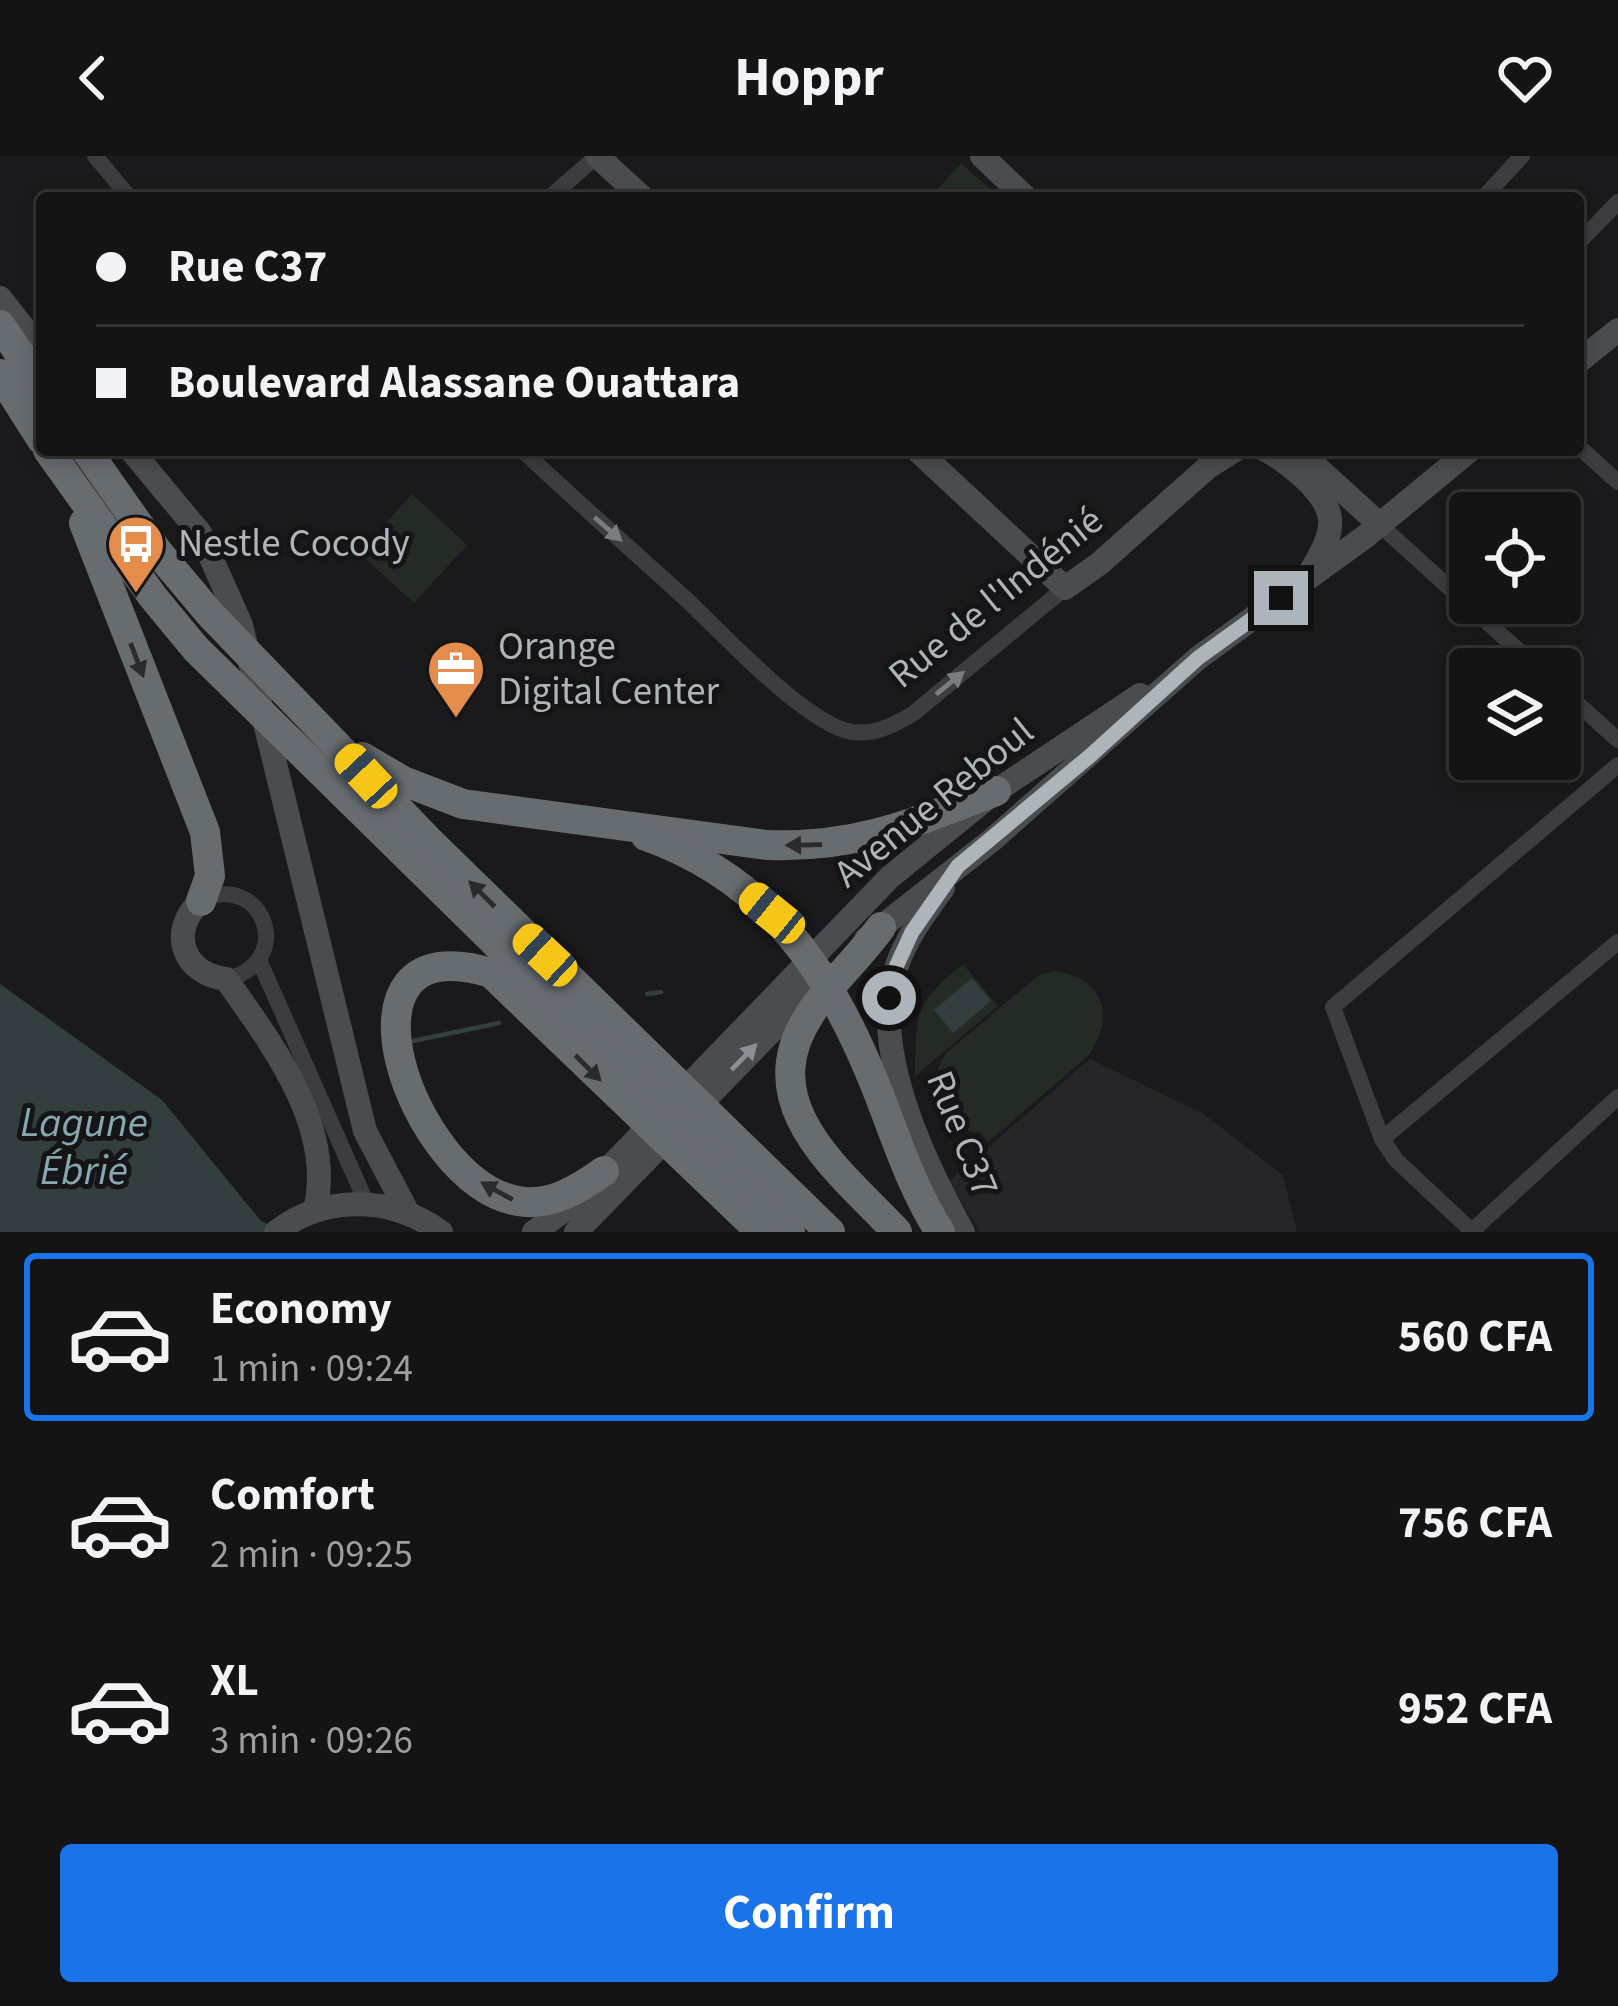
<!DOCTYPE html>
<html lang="en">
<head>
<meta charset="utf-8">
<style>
  body { margin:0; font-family:"Source Sans 3",sans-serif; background:#1d1d1e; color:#f1f3f6; height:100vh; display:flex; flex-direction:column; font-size:45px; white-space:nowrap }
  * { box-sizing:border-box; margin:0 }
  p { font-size:39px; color:#9d9ea0 }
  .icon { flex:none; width:66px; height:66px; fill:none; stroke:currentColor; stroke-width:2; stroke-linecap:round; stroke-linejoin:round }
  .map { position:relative; height:1076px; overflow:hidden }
  .sheet { display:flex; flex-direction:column; background:#141415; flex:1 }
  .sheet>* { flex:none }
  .top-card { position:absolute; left:36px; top:36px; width:1548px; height:264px; border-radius:12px; box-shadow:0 6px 18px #0003,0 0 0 3px #333334; display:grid; align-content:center; height:264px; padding:0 60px; background:#141415 }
  .buttons { position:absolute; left:1449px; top:336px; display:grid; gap:24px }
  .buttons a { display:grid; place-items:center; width:132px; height:132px; border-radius:12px; background:#141415; box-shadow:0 6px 18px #0003,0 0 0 3px #333334; font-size:60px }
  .end { position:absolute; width:54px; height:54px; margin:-27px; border:15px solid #adb4ba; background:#111; box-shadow:0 0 0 6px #111 }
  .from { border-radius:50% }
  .car { position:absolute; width:36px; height:72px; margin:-36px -18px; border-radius:15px; box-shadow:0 0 9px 3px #0007; background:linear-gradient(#f5c518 24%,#345 0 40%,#f5c518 0 76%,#345 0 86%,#f5c518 0) }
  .top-card b { display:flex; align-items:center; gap:42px; height:114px; font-size:45px }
  .top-card b+b { border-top:3px solid #333334 }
  .top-card i { width:30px; height:30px; background:#f1f3f6 }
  ul { padding:21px 0 0; list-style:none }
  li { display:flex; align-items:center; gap:36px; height:168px; margin:0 24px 18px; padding:0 36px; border:6px solid transparent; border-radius:12px }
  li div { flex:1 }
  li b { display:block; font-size:45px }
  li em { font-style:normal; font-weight:700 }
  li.active { border-color:#1a73e8 }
  li>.icon { width:108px; height:108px; stroke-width:1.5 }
  .cta { display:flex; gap:24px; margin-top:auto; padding:24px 60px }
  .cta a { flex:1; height:138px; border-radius:12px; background:#1a73e8; color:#fff; font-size:48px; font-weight:700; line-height:138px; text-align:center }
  header { display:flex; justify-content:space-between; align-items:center; height:156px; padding:0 60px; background:#141415; font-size:54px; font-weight:700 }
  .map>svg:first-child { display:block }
  .built { fill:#262629 }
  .green { fill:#242b24 }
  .water { fill:#333e41 }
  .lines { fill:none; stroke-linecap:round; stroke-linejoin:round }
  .stream { stroke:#333e41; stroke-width:4.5 }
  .street { stroke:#3b3d40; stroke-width:16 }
  .secondary { stroke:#494d50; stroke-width:24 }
  .highway { stroke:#676c71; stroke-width:30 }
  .oneway { fill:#7a7e83 }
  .oneway2 { fill:#2a2b2e }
  .oneway3 { fill:#8a9095 }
  .route { stroke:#adb4ba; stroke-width:15 }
  .labels { text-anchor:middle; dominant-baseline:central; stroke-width:10; stroke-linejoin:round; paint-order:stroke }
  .poi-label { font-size:39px; fill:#adb4ba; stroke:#151517; text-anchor:start }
  .street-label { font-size:39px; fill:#adb4ba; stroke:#151517 }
  .water-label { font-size:42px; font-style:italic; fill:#88a8b1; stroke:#151517 }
</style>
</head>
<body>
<header><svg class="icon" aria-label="back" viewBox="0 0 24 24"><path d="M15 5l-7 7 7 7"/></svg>Hoppr<svg class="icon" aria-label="heart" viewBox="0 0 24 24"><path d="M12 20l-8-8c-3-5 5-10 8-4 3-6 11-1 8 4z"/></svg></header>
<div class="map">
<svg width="1618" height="1076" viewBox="0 0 1618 1076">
  <rect width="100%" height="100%" fill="#1a1a1c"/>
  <polygon class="built" points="1090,903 1202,957 1283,1019 1297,1076 980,1076 948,1026"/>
  <g class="green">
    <polygon points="961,7 1000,42 930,42"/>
    <polygon points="412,338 467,389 414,447 359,397"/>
    <path d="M963,808L998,850L915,920C916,859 913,848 963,808Z"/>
    <path d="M1055,815C1105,822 1115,861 1089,899L988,986L981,977C939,973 924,930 946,897L1039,819Z"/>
  </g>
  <g class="water">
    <polygon points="972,822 991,845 953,877 934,854"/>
    <polygon points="0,828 162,944 261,1065 283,1076 0,1076"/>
  </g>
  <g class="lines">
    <g class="stream">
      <polyline points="647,838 661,836"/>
      <polyline points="413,885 499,867"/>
    </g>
    <g class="street">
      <polyline points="95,0 130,42"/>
      <polyline points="549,42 596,1"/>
      <polyline points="1483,42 1522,0"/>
      <polyline points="1578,87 1618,46"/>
      <polyline points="1578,290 1618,326"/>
      <path d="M522,294C576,345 632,394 687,444C725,480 797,558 844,574C870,582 893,570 914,557L1065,432"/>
      <polyline points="1380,369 1539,513"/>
      <polyline points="1560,532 1618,584"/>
      <path d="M202,744C265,715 296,808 226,823"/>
      <polyline points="259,804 367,1048"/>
      <polyline points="1382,983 1618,786"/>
      <polyline points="1472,1075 1618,941"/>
      <polyline points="1473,1076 1396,1004 1382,983 1333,851 1618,609"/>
    </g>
    <g class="secondary">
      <polyline points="597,0 643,42"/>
      <polyline points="982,0 1026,42"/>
      <polyline points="0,142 42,195"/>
      <polyline points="1578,206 1618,174"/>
      <polyline points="131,294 200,377 241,469 365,975 408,1057"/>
      <polyline points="917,294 1065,432 1099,408 1208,311 1235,294"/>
      <path d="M1265,294C1280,301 1292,311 1304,322C1339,355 1336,374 1312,413"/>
      <polyline points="1298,294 1380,369"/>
      <path d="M943,732C925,757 906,782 896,812C869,892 924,1006 963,1076"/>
      <path d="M201,745C168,774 182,818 226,823C271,887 336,971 315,1054"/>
      <polyline points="866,783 992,684 1198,502 1366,380 1470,294"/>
      <path d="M276,1076C325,1038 391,1040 441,1076"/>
      <polyline points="534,1076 577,1045 890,721 996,635 1140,539"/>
      <polyline points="576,1076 827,818"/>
    </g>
    <g class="highway">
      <polyline points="0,169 42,231"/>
      <polyline points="0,218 42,284"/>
      <polyline points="48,294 153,441 196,493 790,1076"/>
      <polyline points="86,294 157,395 211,459 428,684 830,1076"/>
      <polyline points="84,367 205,676 210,720 201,745"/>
      <path d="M362,601L403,625L463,648L767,689C859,692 913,667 996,635"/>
      <path d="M646,680C769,724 830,815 876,931C896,981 911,1031 940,1076"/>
      <path d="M881,771C859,802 830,827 810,858C750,949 840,1015 897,1076"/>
      <path d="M604,1015C579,1033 550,1051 518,1045C411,1027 320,765 491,817L761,1076"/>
    </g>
  </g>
  <defs><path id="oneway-solid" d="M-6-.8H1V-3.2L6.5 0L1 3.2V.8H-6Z" transform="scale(3)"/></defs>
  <g class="oneway">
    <use href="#oneway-solid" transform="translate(608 373) rotate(41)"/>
    <use href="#oneway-solid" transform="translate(950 527) rotate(-39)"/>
  </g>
  <g class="oneway2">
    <use href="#oneway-solid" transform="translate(137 504) rotate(69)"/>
    <use href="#oneway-solid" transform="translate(804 689) rotate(179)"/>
    <use href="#oneway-solid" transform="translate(482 738) rotate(-135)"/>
    <use href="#oneway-solid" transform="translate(588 912) rotate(45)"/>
    <use href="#oneway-solid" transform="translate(497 1035) rotate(-151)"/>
  </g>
  <use class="oneway3" href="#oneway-solid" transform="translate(744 901) rotate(-46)"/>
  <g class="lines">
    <polyline class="route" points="889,842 896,811 912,776 958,710 1091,599 1198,502 1281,442"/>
  </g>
  <defs>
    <g id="bus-pin" transform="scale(3)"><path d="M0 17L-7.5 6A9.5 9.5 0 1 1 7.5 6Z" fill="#e38c4b" stroke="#151517"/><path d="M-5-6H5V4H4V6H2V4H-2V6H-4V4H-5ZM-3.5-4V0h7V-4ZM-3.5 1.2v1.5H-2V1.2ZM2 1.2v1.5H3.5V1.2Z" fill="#fff"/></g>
    <g id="office-pin" transform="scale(3)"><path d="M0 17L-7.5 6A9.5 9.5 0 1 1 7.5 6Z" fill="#e38c4b" stroke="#151517"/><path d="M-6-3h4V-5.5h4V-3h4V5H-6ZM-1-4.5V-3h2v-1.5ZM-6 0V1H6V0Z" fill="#fff"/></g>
  </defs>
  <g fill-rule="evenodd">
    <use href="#bus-pin" x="136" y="388"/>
    <use href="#office-pin" x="456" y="513"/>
  </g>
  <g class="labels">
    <g class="poi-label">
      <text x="178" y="388">Nestle Cocody</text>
      <text x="498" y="491">Orange<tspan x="498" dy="45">Digital Center</tspan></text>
    </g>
    <g class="street-label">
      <text transform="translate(996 442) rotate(-39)">Rue de l'Indénié</text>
      <text transform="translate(934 647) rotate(-39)">Avenue Reboul</text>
      <text transform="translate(962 978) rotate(68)">Rue C37</text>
    </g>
    <g class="water-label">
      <text x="84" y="967">Lagune<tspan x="84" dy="48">Ébrié</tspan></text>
    </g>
  </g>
</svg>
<div class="buttons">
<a><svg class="icon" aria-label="locate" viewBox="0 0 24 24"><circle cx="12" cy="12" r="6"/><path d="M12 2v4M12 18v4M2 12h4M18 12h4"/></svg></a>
<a><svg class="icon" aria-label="layers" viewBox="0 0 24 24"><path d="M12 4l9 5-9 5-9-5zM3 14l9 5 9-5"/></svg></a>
</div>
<i class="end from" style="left:889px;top:842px"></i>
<i class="end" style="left:1281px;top:442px"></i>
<i class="car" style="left:366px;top:620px;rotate:317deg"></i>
<i class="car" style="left:772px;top:757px;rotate:309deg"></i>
<i class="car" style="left:545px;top:799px;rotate:313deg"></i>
<div class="top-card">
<b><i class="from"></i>Rue C37</b>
<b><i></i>Boulevard Alassane Ouattara</b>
</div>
</div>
<section class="sheet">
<ul>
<li class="active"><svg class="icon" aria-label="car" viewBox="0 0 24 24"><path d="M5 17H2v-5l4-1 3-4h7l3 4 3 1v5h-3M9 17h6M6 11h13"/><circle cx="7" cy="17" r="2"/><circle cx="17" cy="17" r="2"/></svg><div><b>Economy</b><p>1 min · 09:24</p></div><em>560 CFA</em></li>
<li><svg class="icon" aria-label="car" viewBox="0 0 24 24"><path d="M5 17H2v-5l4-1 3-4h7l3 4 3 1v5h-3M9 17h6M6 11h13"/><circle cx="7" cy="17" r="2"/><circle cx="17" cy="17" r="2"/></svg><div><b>Comfort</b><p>2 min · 09:25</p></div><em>756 CFA</em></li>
<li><svg class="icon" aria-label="car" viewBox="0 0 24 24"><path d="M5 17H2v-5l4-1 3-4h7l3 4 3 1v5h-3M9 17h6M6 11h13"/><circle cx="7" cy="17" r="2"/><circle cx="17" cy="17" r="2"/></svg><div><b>XL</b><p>3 min · 09:26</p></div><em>952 CFA</em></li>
</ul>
<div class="cta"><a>Confirm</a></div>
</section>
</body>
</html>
